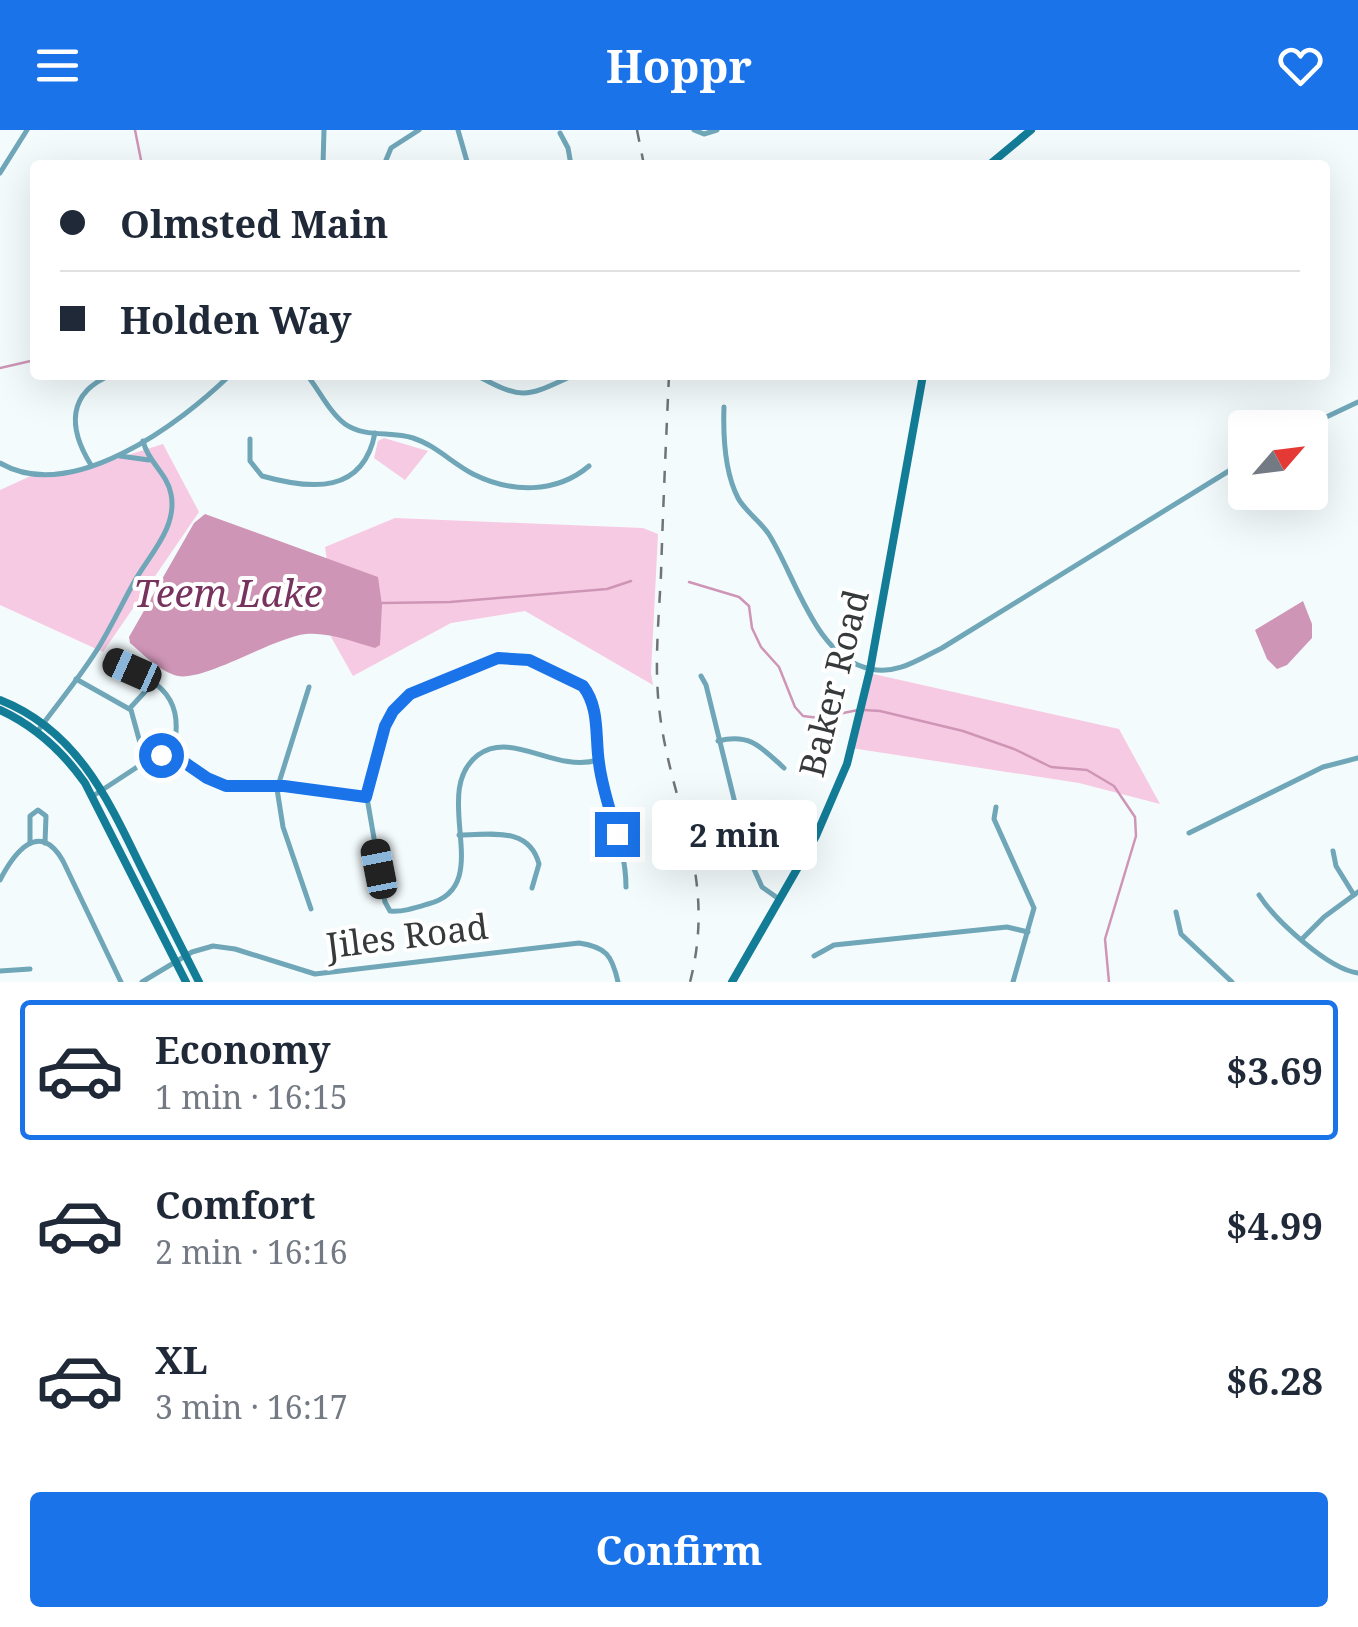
<!DOCTYPE html>
<html lang="en">
<head>
<meta charset="utf-8">
<style>
  body { margin:0; font-family:"Noto Serif",serif; background:#f2f2f3; color:#1f2937; height:100vh; display:flex; flex-direction:column; font-size:38px; white-space:nowrap }
  * { box-sizing:border-box; margin:0 }
  p { font-size:32px; color:#747a83 }
  .icon { flex:none; width:55px; height:55px; fill:none; stroke:currentColor; stroke-width:2; stroke-linecap:round; stroke-linejoin:round }
  .map { position:relative; height:852px; overflow:hidden }
  .drawer { display:flex; flex-direction:column; background:#fff; flex:1 }
  .drawer>* { flex:none }
  .hud { position:absolute; left:30px; top:30px; width:1300px; height:220px; border-radius:10px; box-shadow:0 10px 40px #0002; display:grid; align-content:center; height:220px; padding:0 30px; background:#fff }
  .needle { width:65px; rotate:62deg }
  .tools { position:absolute; left:1228px; top:280px; display:grid; gap:20px }
  .tools a { display:grid; place-items:center; width:100px; height:100px; border-radius:10px; background:#fff; box-shadow:0 10px 40px #0002; font-size:50px }
  .end { position:absolute; width:45px; height:45px; margin:-22px; border:12px solid #1a73e8; background:#fff; box-shadow:0 0 0 5px #fff }
  .from { border-radius:50% }
  .bubble { position:absolute; height:70px; border-radius:10px; background:#fff; box-shadow:0 10px 40px #0002; font-size:32px; font-weight:700; line-height:70px; text-align:center }
  .car { position:absolute; width:30px; height:60px; margin:-30px -15px; border-radius:12px; box-shadow:0 0 8px 2px #0007; background:linear-gradient(#222 24%,#8ab4d8 0 40%,#222 0 76%,#8ab4d8 0 86%,#222 0) }
  .hud b { display:flex; align-items:center; gap:35px; height:95px; font-size:38px }
  .hud b+b { border-top:2px solid #e0e1e3 }
  .hud i { width:25px; height:25px; background:#1f2937 }
  ul { padding:18px 0 0; list-style:none }
  li { display:flex; align-items:center; gap:30px; height:140px; margin:0 20px 15px; padding:0 10px; border:5px solid transparent; border-radius:10px }
  li div { flex:1 }
  li b { display:block; font-size:38px }
  li em { font-style:normal; font-weight:700 }
  li.current { border-color:#1a73e8 }
  li>.icon { width:90px; height:90px; stroke-width:1.5 }
  .button { display:flex; gap:20px; margin-top:auto; padding:20px 30px }
  .button a { flex:1; height:115px; border-radius:10px; background:#1a73e8; color:#fff; font-size:40px; font-weight:700; line-height:115px; text-align:center }
  header { display:flex; justify-content:space-between; align-items:center; height:130px; padding:0 30px; background:#1a73e8; color:#fff; font-size:45px; font-weight:700 }
  .map>svg:first-child { display:block }
  .green { fill:#f7cae3 }
  .water { fill:#cf95b6 }
  .lines { fill:none; stroke-linecap:round; stroke-linejoin:round }
  .stream { stroke:#cf95b6; stroke-width:2.5 }
  .street { stroke:#6fa6b8; stroke-width:5 }
  .secondary { stroke:#137c97; stroke-width:8 }
  .rail { stroke:#707476; stroke-width:2.5; stroke-dasharray:12 12; stroke-linecap:butt }
  .route { stroke:#1a73e8; stroke-width:12 }
  .labels { text-anchor:middle; dominant-baseline:central; stroke-width:8; stroke-linejoin:round; paint-order:stroke }
  .street-label { font-size:35px; fill:#373a3b; stroke:#fff }
  .water-label { font-size:38px; font-style:italic; fill:#77325d; stroke:#fff }
</style>
</head>
<body>
<header><svg class="icon" aria-label="menu" viewBox="0 0 24 24"><path d="M4 6h16M4 12h16M4 18h16"/></svg>Hoppr<svg class="icon" aria-label="heart" viewBox="0 0 24 24"><path d="M12 20l-8-8c-3-5 5-10 8-4 3-6 11-1 8 4z"/></svg></header>
<div class="map">
<svg width="1358" height="852" viewBox="0 0 1358 852">
  <rect width="100%" height="100%" fill="#f4fbfd"/>
  <g class="green">
    <polygon points="384,308 428,321 405,350 374,328 378,311"/>
    <polygon points="163,314 199,382 103,522 0,475 0,360 35,344 87,338"/>
    <polygon points="395,388 643,398 658,404 651,543 653,555 525,481 451,493 353,546 331,507 363,471 330,452 325,417"/>
    <polygon points="869,543 1119,599 1160,674 1079,653 851,618"/>
  </g>
  <g class="water">
    <path d="M205,384L378,447L382,475L380,515L375,518C353,512 329,502 306,504C271,508 200,555 174,545C157,539 143,524 130,513L129,507L194,393Z"/>
    <polygon points="1303,471 1312,494 1312,508 1287,535 1277,539 1267,529 1255,500"/>
  </g>
  <g class="lines">
    <g class="stream">
      <polyline points="135,0 142,35"/>
      <polyline points="0,238 35,230"/>
      <polyline points="689,452 739,467 749,476 752,498 761,517 779,537 795,577 803,586 819,588 858,580"/>
      <polyline points="382,473 450,472 607,459 631,451"/>
      <polyline points="864,580 880,581 963,601 1014,619 1051,637 1087,640 1114,656 1135,687 1136,706 1105,809 1109,852"/>
    </g>
    <g class="street">
      <polyline points="458,0 468,35"/>
      <polyline points="694,0 704,4 717,0"/>
      <polyline points="560,3 568,18 571,35"/>
      <polyline points="323,35 324,0"/>
      <polyline points="384,35 391,18 419,0"/>
      <polyline points="0,43 27,0"/>
      <path d="M307,245C319,260 330,283 345,294C365,308 391,301 413,308C435,315 452,333 473,344C511,363 556,364 589,336"/>
      <path d="M476,245C524,271 526,267 574,245"/>
      <path d="M724,277C723,306 724,341 738,368C745,381 759,390 768,403C795,444 815,529 871,539C897,545 919,529 942,518L1245,331"/>
      <polyline points="1303,298 1358,272"/>
      <path d="M250,309V331L262,346C312,360 363,364 375,303"/>
      <polyline points="120,326 149,330"/>
      <path d="M0,333C72,375 181,293 230,245"/>
      <path d="M91,335C68,298 67,263 111,245"/>
      <path d="M113,531C161,552 187,567 172,626"/>
      <polyline points="701,546 706,555 748,726 762,757 779,769"/>
      <polyline points="76,549 131,580 145,631"/>
      <polyline points="309,557 277,659 283,697 311,779"/>
      <polyline points="130,578 155,551"/>
      <path d="M37,602C58,573 82,545 100,515C112,495 122,474 133,454C148,426 178,398 171,364C167,343 148,332 143,311"/>
      <path d="M718,611C750,603 761,617 784,638"/>
      <path d="M598,630C554,643 513,600 478,625C428,663 498,756 428,774C415,778 403,782 390,781L385,772L366,662L385,595L402,571L478,534L498,528L529,530L583,556C601,581 594,612 600,640C608,679 626,717 626,757"/>
      <polyline points="93,666 151,628 166,625 184,631 207,649 226,657 283,657 366,667"/>
      <polyline points="996,677 994,689 1034,778 1013,852"/>
      <polyline points="1189,703 1323,637 1358,628"/>
      <path d="M459,705C491,705 529,696 539,734L532,758"/>
      <polyline points="30,713 30,686 38,680 46,686 45,713"/>
      <polyline points="1333,721 1336,736 1354,765"/>
      <path d="M0,750C14,723 39,689 63,731L121,852"/>
      <path d="M1259,765C1275,790 1328,839 1358,843"/>
      <polyline points="1176,782 1181,804 1232,852"/>
      <polyline points="1303,808 1324,787 1358,762"/>
      <polyline points="814,826 834,815 1007,797 1028,802"/>
      <polyline points="0,841 30,839"/>
      <path d="M142,852L192,822L213,816L235,819L315,844L579,813C606,817 612,825 618,852"/>
    </g>
    <g class="secondary">
      <polyline points="989,35 1031,0"/>
      <path d="M0,570C76,600 107,667 140,735C160,774 179,813 199,852"/>
      <path d="M0,580C35,596 63,622 85,653L186,852"/>
      <polyline points="732,852 816,706 847,634 870,540 923,245"/>
    </g>
    <g class="rail">
      <polyline points="637,0 644,35"/>
      <path d="M669,245C666,311 663,378 661,444C659,485 655,526 658,566C666,671 719,739 690,852"/>
    </g>
  </g>
  <g class="lines">
    <path class="route" d="M161,625L178,628L207,648L226,656H284L366,667L385,596L393,581L410,564L498,528L529,530L583,556C600,578 595,607 599,633C602,657 610,681 617,704"/>
  </g>
  <g class="labels">
    <g class="street-label">
      <text transform="translate(833 553) rotate(-76)">Baker Road</text>
      <text transform="translate(407 805) rotate(-7)">Jiles Road</text>
    </g>
    <g class="water-label">
      <text x="228" y="462">Teem Lake</text>
    </g>
  </g>
</svg>
<div class="tools">
<a><svg class="needle" viewBox="-14 -14 28 28"><path d="M0-13l5 13h-10z" fill="#e53935"/><path d="M0 13l5-13h-10z" fill="#747a83"/></svg></a>
</div>
<i class="end from" style="left:161px;top:625px"></i>
<i class="end" style="left:617px;top:704px"></i>
<div class="bubble" style="left:652px;top:670px;width:165px">2 min</div>
<i class="car" style="left:132px;top:540px;rotate:294deg"></i>
<i class="car" style="left:379px;top:739px;rotate:349deg"></i>
<div class="hud">
<b><i class="from"></i>Olmsted Main</b>
<b><i></i>Holden Way</b>
</div>
</div>
<section class="drawer">
<ul>
<li class="current"><svg class="icon" aria-label="car" viewBox="0 0 24 24"><path d="M5 17H2v-5l4-1 3-4h7l3 4 3 1v5h-3M9 17h6M6 11h13"/><circle cx="7" cy="17" r="2"/><circle cx="17" cy="17" r="2"/></svg><div><b>Economy</b><p>1 min · 16:15</p></div><em>$3.69</em></li>
<li><svg class="icon" aria-label="car" viewBox="0 0 24 24"><path d="M5 17H2v-5l4-1 3-4h7l3 4 3 1v5h-3M9 17h6M6 11h13"/><circle cx="7" cy="17" r="2"/><circle cx="17" cy="17" r="2"/></svg><div><b>Comfort</b><p>2 min · 16:16</p></div><em>$4.99</em></li>
<li><svg class="icon" aria-label="car" viewBox="0 0 24 24"><path d="M5 17H2v-5l4-1 3-4h7l3 4 3 1v5h-3M9 17h6M6 11h13"/><circle cx="7" cy="17" r="2"/><circle cx="17" cy="17" r="2"/></svg><div><b>XL</b><p>3 min · 16:17</p></div><em>$6.28</em></li>
</ul>
<div class="button"><a>Confirm</a></div>
</section>
</body>
</html>
